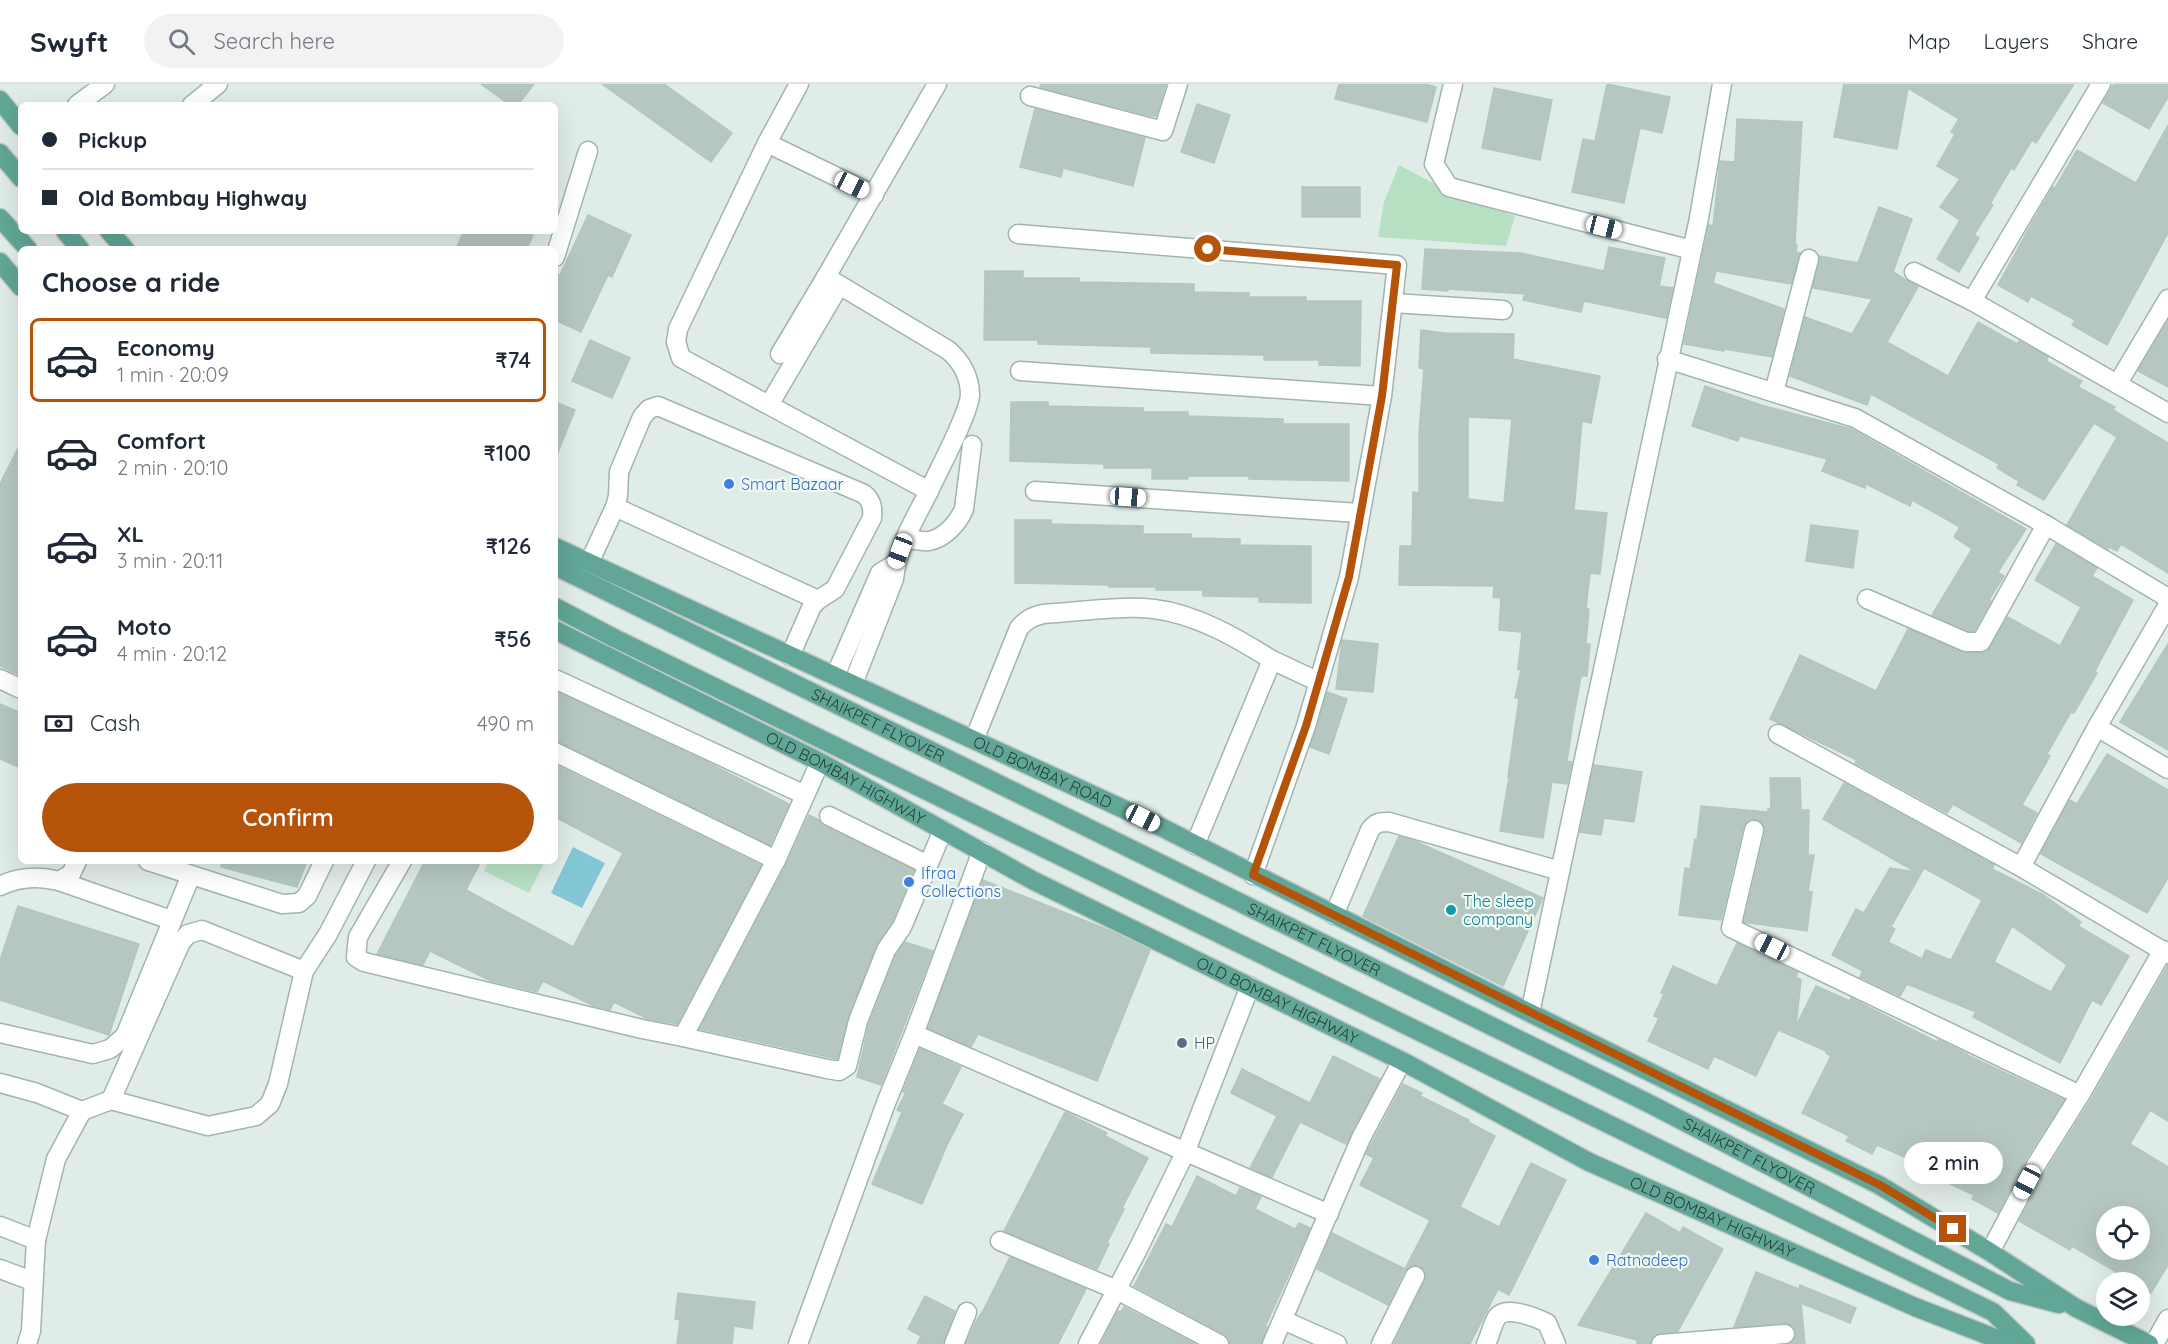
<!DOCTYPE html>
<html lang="en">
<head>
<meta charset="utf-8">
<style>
  body { margin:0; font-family:Quicksand,sans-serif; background:#f2f2f3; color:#1f2937; height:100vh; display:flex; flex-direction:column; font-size:22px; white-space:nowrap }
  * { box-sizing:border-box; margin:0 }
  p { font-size:20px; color:#747a83 }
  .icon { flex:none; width:33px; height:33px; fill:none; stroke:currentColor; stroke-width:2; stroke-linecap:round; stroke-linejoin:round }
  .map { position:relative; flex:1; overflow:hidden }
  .sheet { position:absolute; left:18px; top:162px; width:540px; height:618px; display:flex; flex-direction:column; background:#fff; border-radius:9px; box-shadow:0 6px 24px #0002 }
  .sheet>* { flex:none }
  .hud { position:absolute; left:18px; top:18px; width:540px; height:132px; border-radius:9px; box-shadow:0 6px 24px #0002; display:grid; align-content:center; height:132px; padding:0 24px; background:#fff }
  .tools { position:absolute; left:2096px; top:1122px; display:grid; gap:12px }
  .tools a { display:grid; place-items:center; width:54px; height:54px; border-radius:50%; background:#fff; box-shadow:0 6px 24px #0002; font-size:30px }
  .end { position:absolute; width:27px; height:27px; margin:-14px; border:8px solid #b45309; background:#fff; box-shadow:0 0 0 3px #fff }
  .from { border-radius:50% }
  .bubble { position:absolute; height:42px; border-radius:21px; background:#fff; box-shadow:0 6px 24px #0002; font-size:20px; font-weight:600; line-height:42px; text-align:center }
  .car { position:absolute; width:18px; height:36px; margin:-18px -9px; border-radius:8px; box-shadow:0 0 4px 2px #0007; background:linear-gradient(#fff 24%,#345 0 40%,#fff 0 76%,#345 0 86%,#fff 0) }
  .hud b { display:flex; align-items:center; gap:21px; height:57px; font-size:22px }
  .hud b+b { border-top:2px solid #e0e1e3 }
  .hud i { width:15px; height:15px; background:#1f2937 }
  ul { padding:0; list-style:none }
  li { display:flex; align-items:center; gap:18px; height:84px; margin:0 12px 9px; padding:0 12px; border:3px solid transparent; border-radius:9px }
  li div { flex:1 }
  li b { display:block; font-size:22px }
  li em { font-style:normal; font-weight:600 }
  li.selected { border-color:#b45309 }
  li>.icon { width:54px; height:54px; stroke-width:1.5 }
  h2 { padding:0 24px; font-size:27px; line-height:72px }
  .pay { display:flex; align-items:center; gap:15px; height:66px; padding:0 24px; font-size:22px }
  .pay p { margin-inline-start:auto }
  .button { display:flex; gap:12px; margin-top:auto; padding:12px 24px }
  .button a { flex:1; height:69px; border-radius:36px; background:#b45309; color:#fff; font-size:24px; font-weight:600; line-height:69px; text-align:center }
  header { display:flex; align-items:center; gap:36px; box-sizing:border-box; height:84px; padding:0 30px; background:#fff; border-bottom:2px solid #e0e1e3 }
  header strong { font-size:28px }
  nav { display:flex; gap:33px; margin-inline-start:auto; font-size:21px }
  .search { width:420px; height:54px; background:#f2f2f3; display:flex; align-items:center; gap:15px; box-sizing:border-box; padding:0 21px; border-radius:33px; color:#747a83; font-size:22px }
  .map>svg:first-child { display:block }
  .green { fill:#b7e0c3 }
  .water { fill:#83c7d6 }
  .building { fill:#b5c7c0; stroke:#b2c7bf; stroke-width:1.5; fill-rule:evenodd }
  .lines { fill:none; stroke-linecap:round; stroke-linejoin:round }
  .minor-casing { stroke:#a2b4af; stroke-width:21 }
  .major-casing { stroke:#c0c9c7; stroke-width:21 }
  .minor { stroke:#fff; stroke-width:18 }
  .major { stroke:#61a696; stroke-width:18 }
  .route { stroke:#b45309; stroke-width:8 }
  .shop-dot { fill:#3f7fe0; stroke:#f1f9f5; stroke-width:2 }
  .culture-dot { fill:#0f9aa8; stroke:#f1f9f5; stroke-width:2 }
  .service-dot { fill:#5c6f8a; stroke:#f1f9f5; stroke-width:2 }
  .labels { text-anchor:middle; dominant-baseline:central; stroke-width:4.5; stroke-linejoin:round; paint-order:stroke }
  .shop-label { font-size:16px; fill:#366cbe; stroke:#f1f9f5; text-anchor:start }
  .street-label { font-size:16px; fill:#1f3e37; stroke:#f1f9f5 }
  .culture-label { font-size:16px; fill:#0d838f; stroke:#f1f9f5; text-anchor:start }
  .service-label { font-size:16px; fill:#4e5e75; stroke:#f1f9f5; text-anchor:start }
</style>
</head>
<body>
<header>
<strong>Swyft</strong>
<div class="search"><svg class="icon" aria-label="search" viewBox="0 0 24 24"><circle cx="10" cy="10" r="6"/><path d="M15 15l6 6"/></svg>Search here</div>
<nav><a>Map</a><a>Layers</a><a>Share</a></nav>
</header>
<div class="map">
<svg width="2168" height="1260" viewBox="0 0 2168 1260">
  <rect width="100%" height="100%" fill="#e0ece7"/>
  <g class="green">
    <polygon points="1399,81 1457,112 1515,132 1506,162 1378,153 1384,118"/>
    <polygon points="489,777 545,777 529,809 484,787"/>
  </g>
  <polygon class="water" points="573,763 605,779 582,824 551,809"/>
  <g class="building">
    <polygon points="481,0 534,0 518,21 510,21"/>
    <polygon points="602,0 664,0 732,49 711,78"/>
    <polygon points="1041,0 1166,0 1156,32 1151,32 1040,3"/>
    <polygon points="1339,0 1425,0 1436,3 1427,38 1335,15"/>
    <polygon points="1607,0 1670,13 1662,49 1640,44 1624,119 1572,108 1583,55 1595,57"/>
    <polygon points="1844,0 2074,0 2036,59 2032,56 2014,86 2011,84 1990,120 1993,121 1974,151 1979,154 1959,188 1937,175 1960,136 1940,123 1960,95 1937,82 1955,50 1951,48 1959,35 1908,4 1897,65 1834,53"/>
    <polygon points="2114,0 2168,0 2168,13 2149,45 2103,19"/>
    <polygon points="1494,4 1552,16 1540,76 1482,64"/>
    <polygon points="1197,20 1230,31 1214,79 1181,68"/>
    <polygon points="1035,25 1145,54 1133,102 1063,84 1061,93 1020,83"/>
    <polygon points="1737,35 1802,38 1795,160 1797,161 1796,168 1800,169 1791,200 1716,187 1713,199 1784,225 1772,273 1724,265 1724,267 1684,260 1709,141 1713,142 1720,77 1735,78"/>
    <polygon points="2168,41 2168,149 2107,261 2072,241 2075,236 2031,212 2028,218 1998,201 2033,137 2053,103 2055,104 2077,66 2136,99"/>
    <rect x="1302" y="103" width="58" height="30"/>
    <polygon points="1879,123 1912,135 1893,188 1918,203 1887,258 1948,292 1978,238 2017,260 2019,257 2048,273 2046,277 2082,297 2078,303 2115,323 2113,326 2168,359 2168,489 2121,460 2117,467 2109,463 2108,465 2067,441 2117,353 2094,339 2044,416 2017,401 2019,397 1997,384 1999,380 1871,310 1867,321 1790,292 1805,233 1852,250 1872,215 1813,204 1820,172 1858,179"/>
    <polygon points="588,131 631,151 612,193 608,191 581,248 555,236 555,189 560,191"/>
    <polygon points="464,147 523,147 533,151 527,165 456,165"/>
    <polygon points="1609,163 1665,174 1659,202 1673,204 1666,234 1584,217 1581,228 1523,216 1525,210 1448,205 1448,207 1422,205 1425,165 1520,169 1604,187"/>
    <polygon points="985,187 1023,187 1023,194 1079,194 1079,198 1194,200 1194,208 1249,209 1249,213 1306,213 1306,217 1361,217 1360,282 1319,281 1319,276 1264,276 1264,271 1151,269 1151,263 1038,260 1038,256 984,256"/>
    <polygon points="2168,237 2168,303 2138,287"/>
    <path d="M1421,246L1444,249L1514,250L1513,275L1600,292L1591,339L1582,337L1574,426L1607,429L1600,490L1590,489L1586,525H1589L1586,560H1590L1587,592H1581L1574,631L1567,677L1572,678L1567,700L1552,698L1543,754L1500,747L1509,693H1508L1519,614H1515L1521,586L1518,585L1522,548L1499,546L1501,514L1493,513L1494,502L1399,501L1400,462H1412L1413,408L1419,409V349L1424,285L1419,284ZM1468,333L1512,335L1504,419L1468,415Z"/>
    <polygon points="590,256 630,274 612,314 572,297"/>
    <polygon points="1705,302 1761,321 1851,345 2026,445 1998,488 2004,492 1989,516 1991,517 1974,547 1968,547 1932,531 1972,465 1954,453 1960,443 1912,416 1910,422 1866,400 1865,404 1822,387 1827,375 1740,352 1738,357 1692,342"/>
    <polygon points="555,318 575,326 556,373 555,372"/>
    <polygon points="1011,318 1048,318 1048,322 1143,324 1143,328 1188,328 1188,332 1283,335 1283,340 1349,340 1349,397 1249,395 1249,392 1188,392 1188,395 1152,395 1152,384 1104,384 1104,380 1010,377"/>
    <polygon points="21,358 21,592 0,582 0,400"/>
    <polygon points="1015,436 1051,436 1051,440 1143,442 1143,450 1191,450 1191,454 1240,455 1240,461 1311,462 1311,519 1259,518 1259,513 1203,512 1203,506 1156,506 1156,503 1109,503 1109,501 1015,499"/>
    <polygon points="1811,441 1858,447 1853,484 1806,477"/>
    <polygon points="2056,460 2097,484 2092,492 2133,516 2095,587 2097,589 2074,629 2071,628 2047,670 2050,672 2022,721 2037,729 2021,759 1953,720 1947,729 1855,679 1857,676 1770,635 1800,571 1876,607 1908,545 1962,568 1981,569 1990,564 2008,533 2060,562 2081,523 2035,496"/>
    <polygon points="1342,556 1378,560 1373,608 1336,605"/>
    <polygon points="2168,560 2168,666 2120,638"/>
    <polygon points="555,607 705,677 789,720 770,761 555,657"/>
    <polygon points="1327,608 1347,615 1329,670 1310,663"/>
    <polygon points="0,620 21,629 21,684 0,675"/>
    <polygon points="2107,670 2168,706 2168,794 2147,829 2041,770 2070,716 2077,720"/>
    <polygon points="555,681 761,781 677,940 648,935 614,918 610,926 594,922 543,897 537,908 491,897 430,867 423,881 377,870 425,777 481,777 466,806 573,863 623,769 555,733"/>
    <polygon points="1594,681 1642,688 1634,738 1604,734 1601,751 1580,748"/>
    <polygon points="1770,694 1800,694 1801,726 1809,726 1808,771 1814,771 1808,807 1812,808 1807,847 1744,838 1765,749 1762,738 1756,735 1746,738 1743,743 1721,836 1679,831 1685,784 1690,785 1695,755 1697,756 1701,722 1768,728 1768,725 1771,725"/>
    <path d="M1844,699L1994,781L1992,785L2042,810L2081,838L2078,842L2129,872L2101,921L2092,916L2060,979L1973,933L1976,928L1907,900L1900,912L1860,893L1863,887L1832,871L1856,825L1864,829L1890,784L1916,788L1823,735ZM1924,784L1982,816L1951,876L1926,866L1922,875L1888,858L1895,845L1891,843ZM2012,842L2067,881L2051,908L1994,878Z"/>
    <polygon points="809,731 819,736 824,742 914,786 892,838 876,862 848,933 837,975 700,945 786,781"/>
    <polygon points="1399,752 1417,758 1543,814 1503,902 1363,832"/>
    <polygon points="222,777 307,777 297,803 221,783"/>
    <polygon points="983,796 1111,847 1150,866 1097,997 978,950 971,963 928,944"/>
    <polygon points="18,822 139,860 109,951 0,916 0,876"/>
    <polygon points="905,858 933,867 881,1001 857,993 869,940 896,871"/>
    <polygon points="1737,859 1798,888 1796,893 1801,896 1796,942 1816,902 1850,917 1851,914 1937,958 1938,956 1947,960 1967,970 1967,971 2064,1016 2026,1075 1998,1129 1972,1115 1974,1111 1918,1085 1921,1080 1877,1061 1872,1070 1846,1057 1849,1052 1802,1029 1831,972 1826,969 1826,967 1778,946 1756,992 1714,972 1708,985 1648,957 1659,934 1654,932 1664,910 1661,909 1673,882 1717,902"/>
    <path d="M2168,881V1037L2150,1026L2130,1060L2168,1083V1181L2151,1209L2139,1202V1198H2133L2072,1162L2070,1166L2019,1137L2046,1087L2090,1017ZM2106,1132H2139V1166H2106Z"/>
    <polygon points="920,965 961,983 942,1020 963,1030 947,1061 922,1120 872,1100 902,1028 897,1026 906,1008 903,1008"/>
    <polygon points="1333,972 1380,995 1346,1060 1300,1038 1272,1093 1250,1084 1277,1032 1231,1009 1242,985 1310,1019"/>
    <polygon points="1403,1000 1422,1009 1420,1012 1469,1036 1468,1038 1495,1052 1460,1123 1499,1143 1531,1079 1566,1096 1509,1211 1498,1205 1470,1260 1394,1260 1425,1196 1425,1186 1419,1182 1414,1181 1405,1186 1388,1221 1317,1185 1332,1149 1405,1185 1430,1136 1360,1101 1374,1074 1366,1070"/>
    <polygon points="1065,1028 1107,1049 1105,1052 1148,1074 1122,1124 1124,1125 1107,1159 1109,1160 1097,1185 1004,1147"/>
    <polygon points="1197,1092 1236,1112 1240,1104 1261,1113 1255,1125 1295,1145 1299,1139 1310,1144 1265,1243 1267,1243 1261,1260 1230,1260 1229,1255 1224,1250 1134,1202 1166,1140 1172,1143"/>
    <polygon points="1646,1129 1680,1149 1683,1143 1723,1165 1678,1247 1660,1249 1654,1251 1650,1260 1637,1260 1637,1256 1578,1241"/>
    <polygon points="1010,1173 1086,1205 1058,1260 966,1260 976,1237 983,1227"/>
    <polygon points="1756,1188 1799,1205 1800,1201 1856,1224 1850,1239 1801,1219 1805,1260 1790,1260 1795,1255 1796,1250 1794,1243 1789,1240 1734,1243"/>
    <polygon points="678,1209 755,1218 752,1245 734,1242 732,1260 677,1260 680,1236 675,1235"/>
    <polygon points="925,1212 955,1227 943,1260 917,1260 921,1252 908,1245"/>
    <polygon points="1124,1223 1195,1260 1101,1260 1118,1227 1121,1228"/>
  </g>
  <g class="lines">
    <g class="minor-casing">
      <g id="minor">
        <path d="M799,0L767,59L678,245L676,258L681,274L929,407C915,435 897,463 894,495L853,600"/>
        <polyline points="1453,0 1434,80 1449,103 1692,166"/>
        <polyline points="1030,12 1163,47 1178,0"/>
        <polyline points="77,21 105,0"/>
        <polyline points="192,21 218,0"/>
        <polyline points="767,59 874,111"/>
        <polyline points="1018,150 1397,181 1382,312 1349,493 1306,642 1253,791"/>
        <polyline points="555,173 588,67"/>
        <polyline points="1914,188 1972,217 2168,329"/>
        <polyline points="1972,217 2101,0"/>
        <polyline points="1393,219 1503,226"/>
        <polyline points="780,270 826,193"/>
        <polyline points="1667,275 1855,334 2046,441 2168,514"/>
        <polyline points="1020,287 1382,312"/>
        <polyline points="2118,299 2168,215"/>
        <polyline points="1774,308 1809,175"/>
        <polyline points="769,321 839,202"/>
        <path d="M929,407C938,387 969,330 970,311C970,293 961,277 948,266L826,193L937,0"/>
        <polyline points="1035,407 1359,429"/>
        <polyline points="615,423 818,516"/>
        <path d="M905,455C913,455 922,458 929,457C945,454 958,439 964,425L972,361"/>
        <path d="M589,479L615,423L618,412L619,388L642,333L649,325L658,322L864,410C872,417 873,424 872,434L835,505L818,516L812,522L790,572"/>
        <polyline points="1867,515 1966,558 1981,558 2046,441"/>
        <polyline points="1272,576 1319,598"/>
        <polyline points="835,592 880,489 895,480"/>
        <polyline points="0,595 21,605"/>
        <polyline points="555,595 805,711"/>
        <polyline points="2097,643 2168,685"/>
        <polyline points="1778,650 2021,783 2168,870"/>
        <path d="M974,656L1019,544C1027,535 1032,533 1043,530C1078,528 1121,521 1154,525C1196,530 1237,554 1272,576L1195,761"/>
        <polyline points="555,668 776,776"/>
        <polyline points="829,732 928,781"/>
        <polyline points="1754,746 1731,844 2080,1011"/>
        <polyline points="148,777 282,820 299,819 307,812 324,777"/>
        <polyline points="402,777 358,853 356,873 364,878 642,945 683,953 776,776 820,678"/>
        <polyline points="2021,783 2097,643 2168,521"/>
        <polyline points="59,797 171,836"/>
        <path d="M0,802C18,793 39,792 59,797L71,790L77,777"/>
        <path d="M1334,831L1370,746C1376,738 1380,738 1389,738L1560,787"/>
        <polyline points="1530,929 1699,134 1722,0"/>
        <polyline points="0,949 93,970 110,965 125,952 191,791"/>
        <polyline points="914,950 1329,1130"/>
        <polyline points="683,953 827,985 839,987 847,982 858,937 886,866 902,843 943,746"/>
        <polyline points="0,999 37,1009 82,1027"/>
        <polyline points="111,1016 181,858 188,850 202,846 304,887"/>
        <polyline points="0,1142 36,1156"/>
        <polyline points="1000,1157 1117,1206 1219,1260"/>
        <polyline points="1990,1168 2036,1081 2080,1011 2163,866"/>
        <polyline points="0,1185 32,1197"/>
        <polyline points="1283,1236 1337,1260"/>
        <polyline points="27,1260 31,1247 36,1156 56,1075 82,1027 111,1016 208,1042 256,1032 270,1020 278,1000 304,887 328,850 366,777"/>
        <polyline points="798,1260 886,1019 914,950 982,767"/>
        <polyline points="954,1260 967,1228"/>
        <polyline points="1088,1260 1137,1167 1185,1069 1250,902"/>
        <polyline points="1272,1260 1361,1054 1402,977"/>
        <polyline points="1381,1260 1415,1192"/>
        <path d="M1486,1260C1490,1252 1492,1241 1497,1233C1506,1221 1537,1234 1547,1239L1556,1260"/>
        <polyline points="1661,1260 1785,1250"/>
        <polyline points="2154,1260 2168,1235"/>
      </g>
    </g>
    <g class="major-casing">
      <g id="major">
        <polyline points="0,16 21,42"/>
        <polyline points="0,69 21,94"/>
        <polyline points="0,134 28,165"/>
        <polyline points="65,147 80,165"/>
        <polyline points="109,147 125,165"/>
        <polyline points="0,178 21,203"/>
        <path id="s1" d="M555,463L1143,734L1530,929L1879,1101L1990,1168L2076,1224L2149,1260"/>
        <path id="s2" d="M555,482L1650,1020L2010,1207L2059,1220"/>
        <polyline points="555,523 614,554 1993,1228 2026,1260"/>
        <path id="s3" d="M555,546L820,678L1034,797L1402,977L1589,1078L1915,1223L2010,1260"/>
      </g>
    </g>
    <use href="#minor" class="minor"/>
    <use href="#major" class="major"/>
  </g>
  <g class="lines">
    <polyline class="route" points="1208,165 1397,181 1382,312 1349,493 1306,642 1253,791 1880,1101 1953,1145"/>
  </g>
  <g class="shop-dot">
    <circle cx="729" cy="400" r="6"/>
    <circle cx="909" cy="798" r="6"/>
    <circle cx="1594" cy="1176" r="6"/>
  </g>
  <circle class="culture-dot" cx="1451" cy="826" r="6"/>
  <circle class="service-dot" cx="1182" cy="959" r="6"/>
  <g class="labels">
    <g class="shop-label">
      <text x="741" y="400">Smart Bazaar</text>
      <text x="921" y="789">Ifraa<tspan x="921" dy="18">Collections</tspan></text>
      <text x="1606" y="1176">Ratnadeep</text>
    </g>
    <g class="street-label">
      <text stroke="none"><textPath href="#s2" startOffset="360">SHAIKPET FLYOVER</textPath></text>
      <text stroke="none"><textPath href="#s1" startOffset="537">OLD BOMBAY ROAD</textPath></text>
      <text stroke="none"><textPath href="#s3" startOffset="326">OLD BOMBAY HIGHWAY</textPath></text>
      <text stroke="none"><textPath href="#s2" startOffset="846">SHAIKPET FLYOVER</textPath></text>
      <text stroke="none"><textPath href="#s3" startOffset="812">OLD BOMBAY HIGHWAY</textPath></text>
      <text stroke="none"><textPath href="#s2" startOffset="1332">SHAIKPET FLYOVER</textPath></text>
      <text stroke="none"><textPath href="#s3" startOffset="1298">OLD BOMBAY HIGHWAY</textPath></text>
    </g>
    <g class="culture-label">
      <text x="1463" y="817">The sleep<tspan x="1463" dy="18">company</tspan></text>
    </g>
    <g class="service-label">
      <text x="1194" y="959">HP</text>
    </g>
  </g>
</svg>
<div class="tools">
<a><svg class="icon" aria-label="locate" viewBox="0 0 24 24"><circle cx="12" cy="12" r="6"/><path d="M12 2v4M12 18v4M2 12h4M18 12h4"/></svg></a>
<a><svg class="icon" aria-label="layers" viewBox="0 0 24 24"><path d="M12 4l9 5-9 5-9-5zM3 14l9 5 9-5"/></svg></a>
</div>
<i class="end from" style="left:1208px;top:165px"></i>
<i class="end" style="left:1953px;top:1145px"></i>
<div class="bubble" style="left:1904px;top:1058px;width:99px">2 min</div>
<i class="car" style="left:852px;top:101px;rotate:116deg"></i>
<i class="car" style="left:1604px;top:143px;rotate:104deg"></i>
<i class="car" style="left:1128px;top:413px;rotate:94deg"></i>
<i class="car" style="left:900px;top:467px;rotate:201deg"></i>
<i class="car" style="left:1143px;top:734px;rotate:117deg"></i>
<i class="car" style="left:1772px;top:863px;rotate:296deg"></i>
<i class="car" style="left:2027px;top:1098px;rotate:208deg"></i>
<div class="hud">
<b><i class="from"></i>Pickup</b>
<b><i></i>Old Bombay Highway</b>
</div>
<section class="sheet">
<h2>Choose a ride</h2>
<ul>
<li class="selected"><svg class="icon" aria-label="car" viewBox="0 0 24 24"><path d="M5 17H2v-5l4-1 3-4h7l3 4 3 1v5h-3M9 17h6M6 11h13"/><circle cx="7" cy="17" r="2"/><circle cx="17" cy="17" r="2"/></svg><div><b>Economy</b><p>1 min · 20:09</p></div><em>₹74</em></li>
<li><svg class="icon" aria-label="car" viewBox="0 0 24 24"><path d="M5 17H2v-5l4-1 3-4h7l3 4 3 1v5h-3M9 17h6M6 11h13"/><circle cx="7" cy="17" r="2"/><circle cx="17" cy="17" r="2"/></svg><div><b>Comfort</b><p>2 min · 20:10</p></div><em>₹100</em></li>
<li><svg class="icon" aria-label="car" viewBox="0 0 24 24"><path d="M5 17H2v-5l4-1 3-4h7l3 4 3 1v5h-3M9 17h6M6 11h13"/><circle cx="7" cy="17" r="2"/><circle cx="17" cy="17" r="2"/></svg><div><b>XL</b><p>3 min · 20:11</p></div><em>₹126</em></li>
<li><svg class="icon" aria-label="car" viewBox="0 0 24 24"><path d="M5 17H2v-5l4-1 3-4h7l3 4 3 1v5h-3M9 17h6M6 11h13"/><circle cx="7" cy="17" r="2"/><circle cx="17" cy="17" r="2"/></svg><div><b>Moto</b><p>4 min · 20:12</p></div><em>₹56</em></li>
</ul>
<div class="pay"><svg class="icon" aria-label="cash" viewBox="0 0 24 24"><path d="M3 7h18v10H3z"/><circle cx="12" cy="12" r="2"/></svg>Cash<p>490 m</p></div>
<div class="button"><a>Confirm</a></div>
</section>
</div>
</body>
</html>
